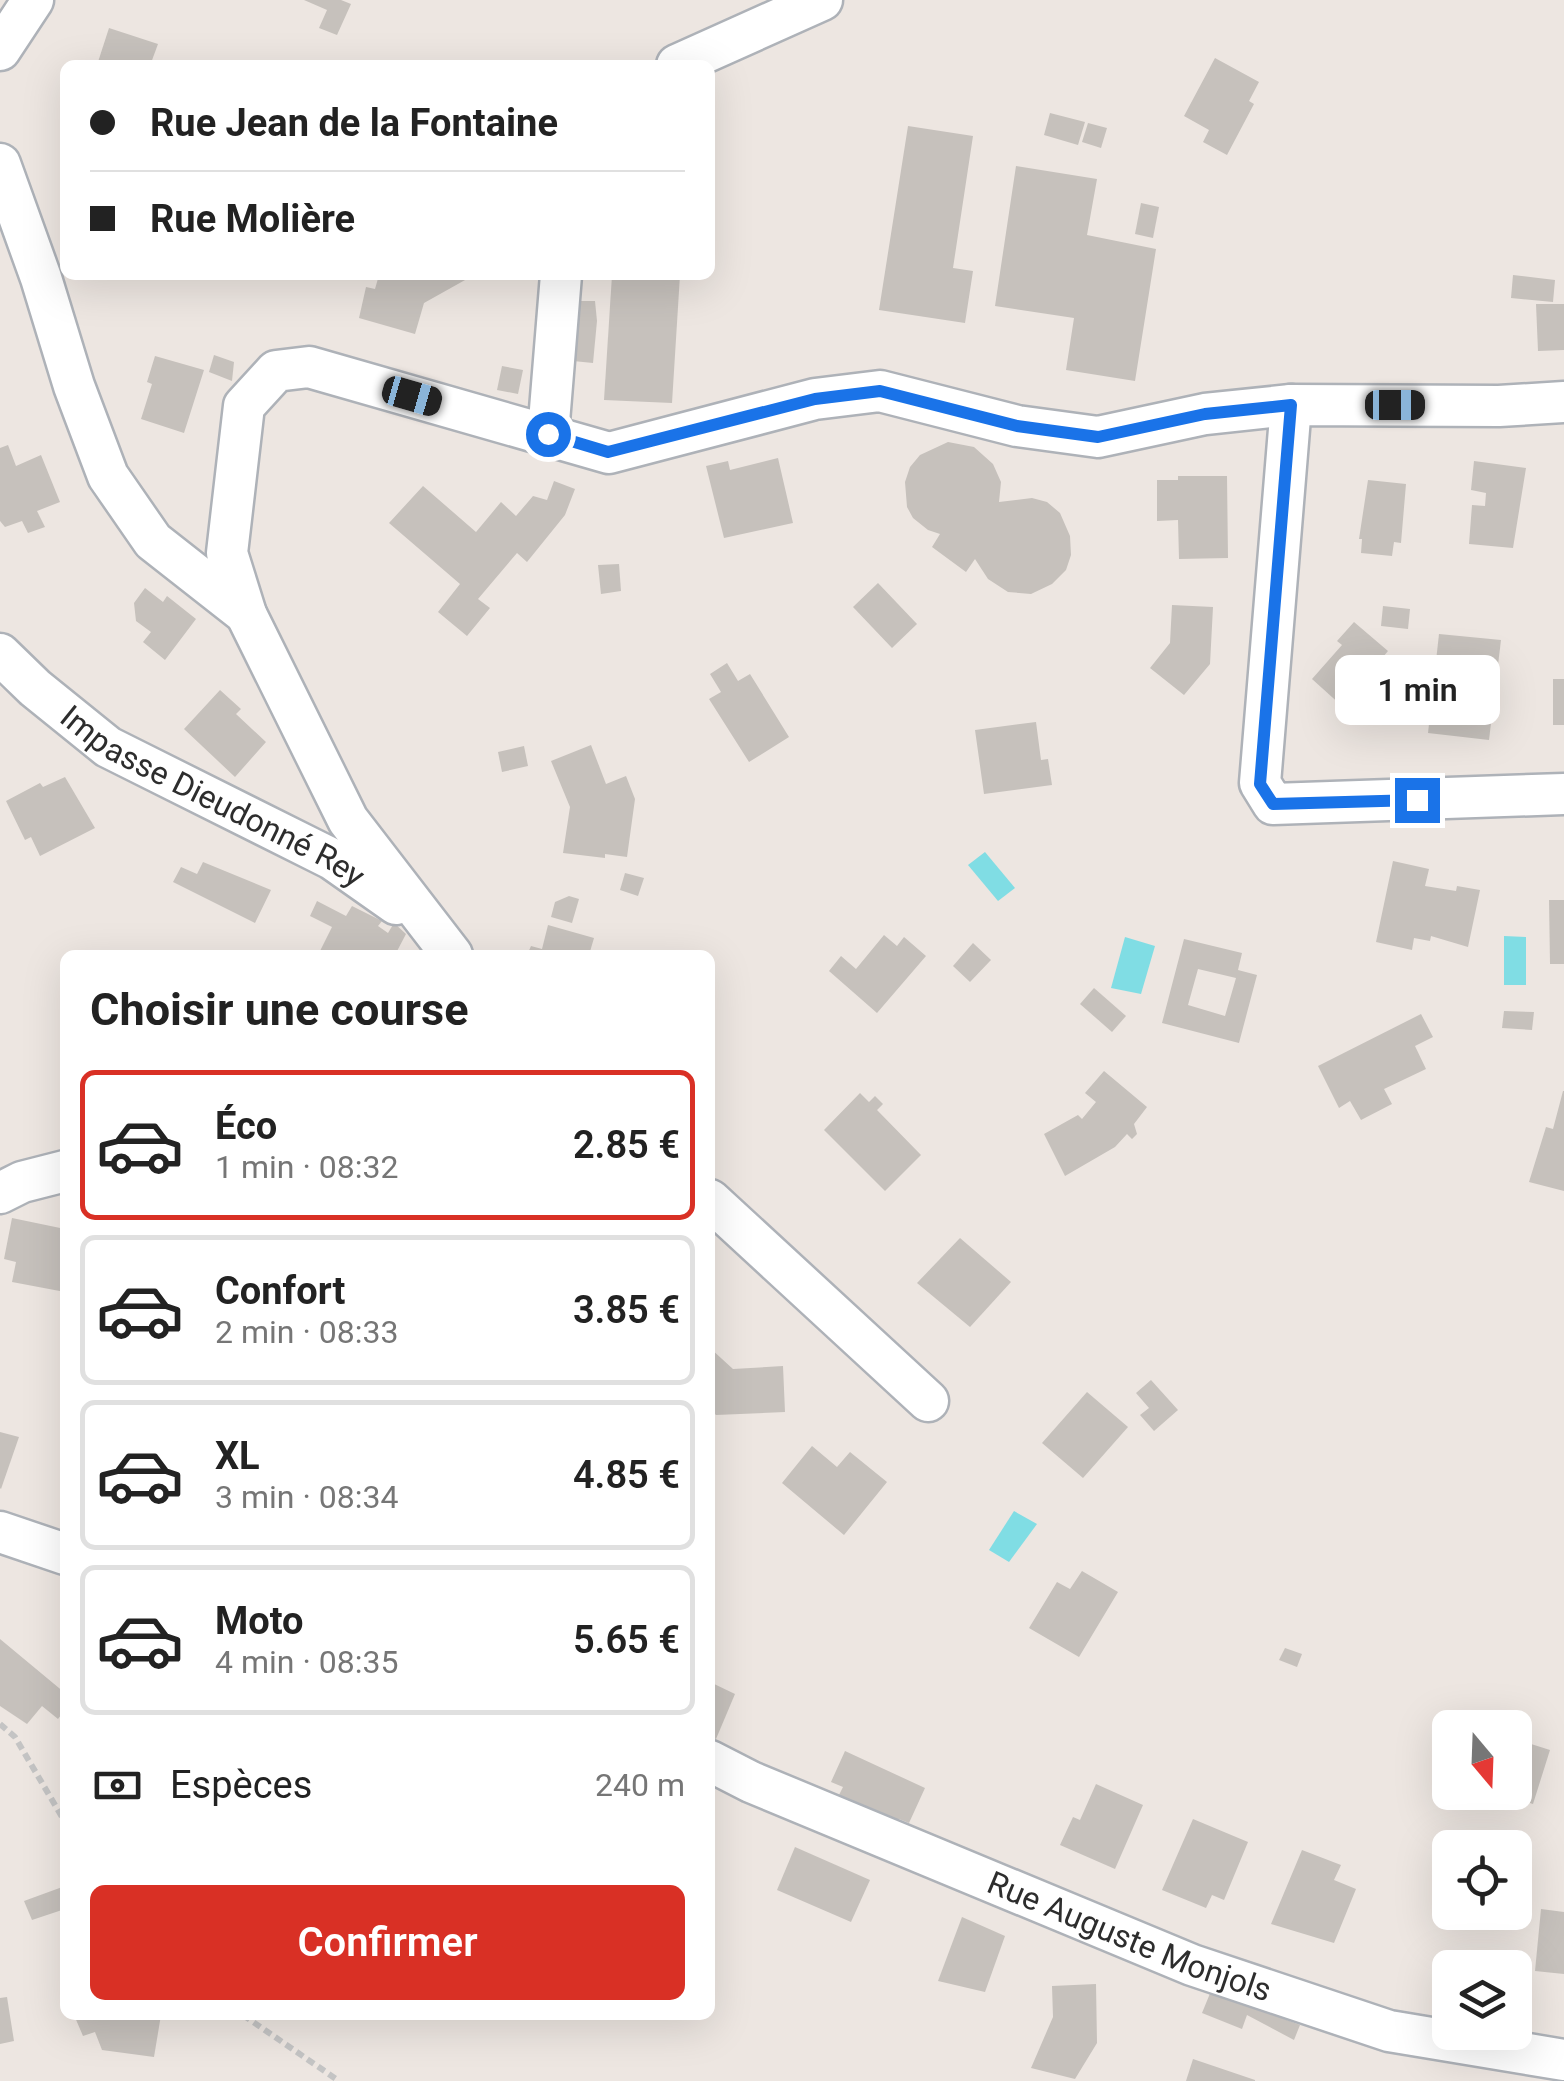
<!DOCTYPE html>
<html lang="fr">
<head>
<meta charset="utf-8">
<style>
  body { margin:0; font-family:Roboto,sans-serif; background:#f6f6f6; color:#222; height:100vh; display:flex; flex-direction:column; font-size:38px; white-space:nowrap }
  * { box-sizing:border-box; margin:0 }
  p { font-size:32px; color:#767676 }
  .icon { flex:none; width:55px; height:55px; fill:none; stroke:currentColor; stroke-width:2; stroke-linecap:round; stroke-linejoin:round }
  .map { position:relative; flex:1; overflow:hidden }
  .side { position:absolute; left:60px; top:950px; width:655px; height:1070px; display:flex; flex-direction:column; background:#fff; border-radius:15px; box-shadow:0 10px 40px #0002 }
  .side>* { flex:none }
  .guide { position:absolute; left:60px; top:60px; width:655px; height:220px; border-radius:15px; box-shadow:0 10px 40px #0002; display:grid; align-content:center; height:220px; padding:0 30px; background:#fff }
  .needle { width:65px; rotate:161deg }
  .controls { position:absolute; left:1432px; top:1710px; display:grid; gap:20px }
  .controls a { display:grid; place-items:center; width:100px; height:100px; border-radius:15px; background:#fff; box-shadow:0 10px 40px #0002; font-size:50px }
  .end { position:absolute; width:45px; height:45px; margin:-22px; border:12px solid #1a73e8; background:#fff; box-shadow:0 0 0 5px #fff }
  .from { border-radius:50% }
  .bubble { position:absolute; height:70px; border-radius:15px; background:#fff; box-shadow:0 10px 40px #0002; font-size:32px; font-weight:600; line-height:70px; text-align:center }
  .car { position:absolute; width:30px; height:60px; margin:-30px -15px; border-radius:12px; box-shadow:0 0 8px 2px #0007; background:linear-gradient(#222 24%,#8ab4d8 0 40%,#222 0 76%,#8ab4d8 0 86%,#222 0) }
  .guide b { display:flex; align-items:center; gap:35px; height:95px; font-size:38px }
  .guide b+b { border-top:2px solid #e0e0e0 }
  .guide i { width:25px; height:25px; background:#222 }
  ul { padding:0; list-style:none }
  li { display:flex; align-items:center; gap:30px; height:150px; margin:0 20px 15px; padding:0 10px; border:5px solid #e0e0e0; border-radius:15px }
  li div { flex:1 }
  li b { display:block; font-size:38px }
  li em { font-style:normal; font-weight:600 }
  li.active { border-color:#d93025 }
  li>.icon { width:90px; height:90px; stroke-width:1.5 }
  h2 { padding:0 30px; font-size:45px; line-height:120px }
  .pay { display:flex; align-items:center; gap:25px; height:110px; padding:0 30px; font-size:38px }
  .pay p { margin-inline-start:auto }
  .action { display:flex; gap:20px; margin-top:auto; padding:20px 30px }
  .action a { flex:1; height:115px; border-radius:15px; background:#d93025; color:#fff; font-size:40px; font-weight:600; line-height:115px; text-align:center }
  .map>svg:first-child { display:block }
  .water { fill:#80dde4 }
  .building { fill:#c6c1bc; fill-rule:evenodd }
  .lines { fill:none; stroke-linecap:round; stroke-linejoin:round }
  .minor-casing { stroke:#aeb2b8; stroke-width:45 }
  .path { stroke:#c4c4c4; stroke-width:6; stroke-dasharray:8 5; stroke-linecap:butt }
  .minor { stroke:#fff; stroke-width:40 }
  .route { stroke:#1a73e8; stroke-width:12 }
  .labels { text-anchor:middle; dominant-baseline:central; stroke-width:8; stroke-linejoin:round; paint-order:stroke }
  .street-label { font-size:32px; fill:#2d2d2d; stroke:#fff }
</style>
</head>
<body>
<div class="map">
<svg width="1564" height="2081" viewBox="0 0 1564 2081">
  <rect width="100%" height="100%" fill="#ede6e1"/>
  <g class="water">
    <polygon points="985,852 1015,888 998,901 968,865"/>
    <polygon points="1504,936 1526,937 1526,985 1504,985"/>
    <polygon points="1125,937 1155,946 1141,994 1111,988"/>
    <polygon points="1014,1511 1037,1524 1009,1562 989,1550"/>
  </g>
  <g class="building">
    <polygon points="304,0 341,0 351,4 337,35 319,28 327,10"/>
    <polygon points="109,28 158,44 151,63 97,65"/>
    <polygon points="1215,58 1259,82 1249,101 1254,104 1227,155 1203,142 1209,130 1184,116"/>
    <polygon points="1050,113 1085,122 1078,145 1044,135"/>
    <polygon points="1088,123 1107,128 1101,148 1082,142"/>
    <polygon points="908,126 973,136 953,268 973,271 965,323 879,310"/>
    <polygon points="1016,166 1097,179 1087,235 1156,249 1135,381 1066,370 1074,318 995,306"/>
    <polygon points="1141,203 1159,207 1153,238 1135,234"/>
    <polygon points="379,275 474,275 424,303 415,334 359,318 366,287 375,289"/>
    <polygon points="612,275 680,275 672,403 604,400"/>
    <polygon points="1513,275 1555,280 1553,302 1511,298"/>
    <polygon points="573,301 595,301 597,321 593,363 573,361"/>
    <polygon points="1536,304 1564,304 1564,350 1538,351"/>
    <polygon points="214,355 234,362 232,381 209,372"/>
    <polygon points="155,356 204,370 184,433 141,419 152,384 147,382"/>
    <polygon points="502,366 523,370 518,394 497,390"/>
    <polygon points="948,442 974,447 993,464 1001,482 999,502 1032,498 1047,502 1060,513 1070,536 1071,555 1066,570 1052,584 1031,594 1008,592 988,579 975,559 966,572 932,547 940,534 928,530 913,518 907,507 905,482 910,467 920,455"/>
    <polygon points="8,445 16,466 41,455 60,502 37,511 45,527 28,533 22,521 5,527 0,521 0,448"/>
    <polygon points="778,458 793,523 724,538 706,466 728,461 730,470"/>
    <polygon points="1474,461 1526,468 1513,548 1469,544 1472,505 1485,506 1486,493 1471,490"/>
    <polygon points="1178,476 1227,476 1228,558 1179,559 1178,520 1157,521 1157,480 1178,480"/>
    <polygon points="1368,480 1406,484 1401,543 1394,542 1392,556 1361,553 1362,539 1359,539"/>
    <polygon points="554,481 575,489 565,515 527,562 517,553 478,599 490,608 467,636 438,612 460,584 389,523 423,486 476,532 501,502 516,516 533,496 547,500"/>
    <polygon points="619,564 621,591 601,594 598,565"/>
    <polygon points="878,583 917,624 892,648 853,607"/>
    <polygon points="145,588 163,602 167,596 196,619 165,660 143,642 151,632 136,621 134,603"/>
    <polygon points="1172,605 1213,607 1210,664 1184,695 1150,668 1170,643"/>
    <polygon points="1383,606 1410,609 1408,629 1381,626"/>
    <polygon points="1354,622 1388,651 1372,670 1384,681 1353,716 1312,679 1342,645 1337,641"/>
    <polygon points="1439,634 1501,640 1489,740 1428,733"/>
    <polygon points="727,663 738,681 750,674 789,737 749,762 709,699 721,692 710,674"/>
    <rect x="1553" y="679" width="11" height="46"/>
    <polygon points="220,690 241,709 236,714 266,742 235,777 184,729"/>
    <polygon points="1036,722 1041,760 1048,759 1052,785 984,794 975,730"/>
    <polygon points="591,745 606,784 626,776 635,799 627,857 605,854 605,858 563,853 570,807 551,761"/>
    <polygon points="524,746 528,766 502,772 498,752"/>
    <polygon points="65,777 95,828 40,856 31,837 25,840 6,801 40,783 43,787"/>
    <polygon points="1393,861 1429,869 1425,886 1456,891 1457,886 1480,890 1468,947 1431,936 1430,941 1414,938 1412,950 1376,942"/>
    <polygon points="203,862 271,890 255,923 173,882 181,867 197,874"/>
    <polygon points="625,873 644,878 638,896 620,890"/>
    <polygon points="569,896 579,899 572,923 551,917 555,902"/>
    <polygon points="1549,900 1564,900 1564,964 1550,964"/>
    <polygon points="317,901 346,916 352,906 382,921 378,926 388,933 394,923 406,934 395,955 322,955 319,953 332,927 310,916"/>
    <polygon points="548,925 594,938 589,955 527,955 531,946 542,949"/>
    <polygon points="884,935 897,946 904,937 926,956 877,1013 829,971 841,956 856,969"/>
    <path d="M1184,939L1242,953L1238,970L1257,975L1239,1043L1162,1023ZM1198,969L1236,978L1225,1016L1188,1005Z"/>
    <polygon points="973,943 991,960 970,982 953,966"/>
    <polygon points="1094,988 1126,1016 1112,1032 1080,1004"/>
    <polygon points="1504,1011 1534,1012 1532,1030 1502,1028"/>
    <polygon points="1421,1014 1433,1037 1415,1046 1426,1069 1384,1089 1392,1104 1361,1120 1350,1101 1339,1108 1318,1066"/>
    <polygon points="1104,1071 1147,1107 1134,1124 1137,1134 1132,1139 1127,1134 1115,1147 1065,1176 1044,1134 1078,1115 1082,1119 1096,1102 1085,1093"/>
    <polygon points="1563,1091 1564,1091 1564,1191 1529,1182 1546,1127 1553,1129"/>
    <polygon points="860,1093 869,1102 875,1096 883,1104 877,1110 921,1155 885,1191 824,1130"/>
    <polygon points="12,1218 65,1229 65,1292 12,1282 16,1262 4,1259"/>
    <polygon points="960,1238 1011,1282 970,1327 917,1283"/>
    <polygon points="710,1348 733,1369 783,1366 785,1412 716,1415 710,1409"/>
    <polygon points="1151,1380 1178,1410 1154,1431 1140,1415 1149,1408 1136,1393"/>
    <polygon points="1087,1392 1128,1427 1083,1478 1042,1443"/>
    <polygon points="0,1432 19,1437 1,1489 0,1488"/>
    <polygon points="812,1446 837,1467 850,1452 887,1482 844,1535 782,1483"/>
    <polygon points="1082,1571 1118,1592 1079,1657 1029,1628 1057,1582 1070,1589"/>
    <polygon points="0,1639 65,1693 65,1710 58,1719 42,1706 27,1724 0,1706"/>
    <polygon points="1285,1648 1302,1654 1297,1667 1279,1660"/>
    <polygon points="710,1682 735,1694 716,1739 710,1737"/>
    <polygon points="1515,1739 1550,1750 1533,1804 1499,1793 1515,1792"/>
    <polygon points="845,1751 925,1788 909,1823 899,1819 897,1822 839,1795 843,1787 831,1782"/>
    <polygon points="1096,1784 1143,1805 1115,1869 1060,1845 1073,1817 1080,1820"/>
    <polygon points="1193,1819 1248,1842 1224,1900 1212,1895 1206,1908 1162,1890"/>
    <polygon points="795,1847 870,1880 851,1922 777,1890"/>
    <polygon points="1302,1850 1341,1865 1334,1880 1356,1889 1334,1943 1271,1924"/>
    <polygon points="65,1886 65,1909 32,1920 24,1901"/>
    <polygon points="1541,1909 1564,1912 1564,1974 1535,1971"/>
    <polygon points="962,1917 1005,1936 985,1992 938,1981"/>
    <polygon points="1096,1984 1097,2043 1075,2079 1031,2068 1053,2017 1052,1986"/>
    <polygon points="1211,1991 1300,2025 1294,2040 1247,2015 1242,2029 1202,2013"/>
    <polygon points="7,1997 14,2041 0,2044 0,1998"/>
    <polygon points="74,2015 161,2015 154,2057 102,2050 95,2032 83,2036"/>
    <polygon points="1193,2059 1255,2080 1255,2081 1186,2081"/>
  </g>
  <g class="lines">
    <g class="minor-casing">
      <g id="minor">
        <polyline points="0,50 33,0"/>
        <polyline points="677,65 822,0"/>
        <polyline points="0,164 41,278 74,386 108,476 153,541 246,614"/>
        <polyline points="1291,405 1260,783 1273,804 1564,794"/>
        <polyline points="548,434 561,275"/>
        <path id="s1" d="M0,654L35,688L108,747L332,859L396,904"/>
        <polyline points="452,955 348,820 246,614 227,553 244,406 276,371 309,367 609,453 815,399 880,391 1017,426 1098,437 1205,414 1291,405 1499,406 1564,402"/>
        <polyline points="0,1193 22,1182 65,1171"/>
        <polyline points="710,1200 928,1401"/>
        <polyline points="0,1532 65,1554"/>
        <path id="s2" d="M710,1761L751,1782L1192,1965L1389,2031L1564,2060"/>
      </g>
    </g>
    <g class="path">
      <polyline points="0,1724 15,1737 65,1822"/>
      <polyline points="243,2015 339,2081"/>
    </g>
    <use href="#minor" class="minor"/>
  </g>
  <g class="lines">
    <polyline class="route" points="548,434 608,452 815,399 880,391 1017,426 1098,437 1205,414 1291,405 1260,784 1273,804 1417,800"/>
  </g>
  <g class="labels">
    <g class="street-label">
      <text stroke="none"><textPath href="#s1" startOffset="258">Impasse Dieudonné Rey</textPath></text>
      <text stroke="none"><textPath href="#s2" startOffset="455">Rue Auguste Monjols</textPath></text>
    </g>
  </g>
</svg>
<div class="controls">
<a><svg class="needle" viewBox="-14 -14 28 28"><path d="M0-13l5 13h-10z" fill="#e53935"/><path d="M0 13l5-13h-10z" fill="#767676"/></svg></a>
<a><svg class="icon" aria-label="locate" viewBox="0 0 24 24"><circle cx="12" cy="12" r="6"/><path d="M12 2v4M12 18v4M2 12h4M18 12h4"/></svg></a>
<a><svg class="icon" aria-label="layers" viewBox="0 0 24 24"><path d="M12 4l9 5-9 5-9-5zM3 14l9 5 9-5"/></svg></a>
</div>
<i class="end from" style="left:548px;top:434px"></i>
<i class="end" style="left:1417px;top:800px"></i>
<div class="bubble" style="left:1335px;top:655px;width:165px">1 min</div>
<i class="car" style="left:412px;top:396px;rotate:106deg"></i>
<i class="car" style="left:1395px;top:405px;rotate:90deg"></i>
<div class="guide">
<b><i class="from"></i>Rue Jean de la Fontaine</b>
<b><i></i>Rue Molière</b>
</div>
<section class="side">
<h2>Choisir une course</h2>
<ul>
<li class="active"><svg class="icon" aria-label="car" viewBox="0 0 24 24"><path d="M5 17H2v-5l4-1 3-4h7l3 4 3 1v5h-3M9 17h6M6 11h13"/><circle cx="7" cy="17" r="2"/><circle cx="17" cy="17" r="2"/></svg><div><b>Éco</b><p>1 min · 08:32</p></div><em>2.85 €</em></li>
<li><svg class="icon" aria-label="car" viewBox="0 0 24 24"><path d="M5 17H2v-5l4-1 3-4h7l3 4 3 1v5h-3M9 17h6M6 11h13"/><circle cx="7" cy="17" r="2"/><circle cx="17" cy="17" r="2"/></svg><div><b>Confort</b><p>2 min · 08:33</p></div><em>3.85 €</em></li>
<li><svg class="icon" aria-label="car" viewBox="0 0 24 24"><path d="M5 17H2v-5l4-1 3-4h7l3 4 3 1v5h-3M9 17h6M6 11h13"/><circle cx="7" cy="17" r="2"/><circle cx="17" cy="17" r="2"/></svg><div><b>XL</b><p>3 min · 08:34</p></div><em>4.85 €</em></li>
<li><svg class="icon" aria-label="car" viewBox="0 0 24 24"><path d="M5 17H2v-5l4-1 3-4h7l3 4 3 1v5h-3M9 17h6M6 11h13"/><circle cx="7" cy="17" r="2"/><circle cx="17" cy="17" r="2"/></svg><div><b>Moto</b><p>4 min · 08:35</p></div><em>5.65 €</em></li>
</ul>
<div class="pay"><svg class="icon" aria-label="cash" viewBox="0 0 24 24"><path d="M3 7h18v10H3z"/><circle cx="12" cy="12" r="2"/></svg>Espèces<p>240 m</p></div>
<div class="action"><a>Confirmer</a></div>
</section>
</div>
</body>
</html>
